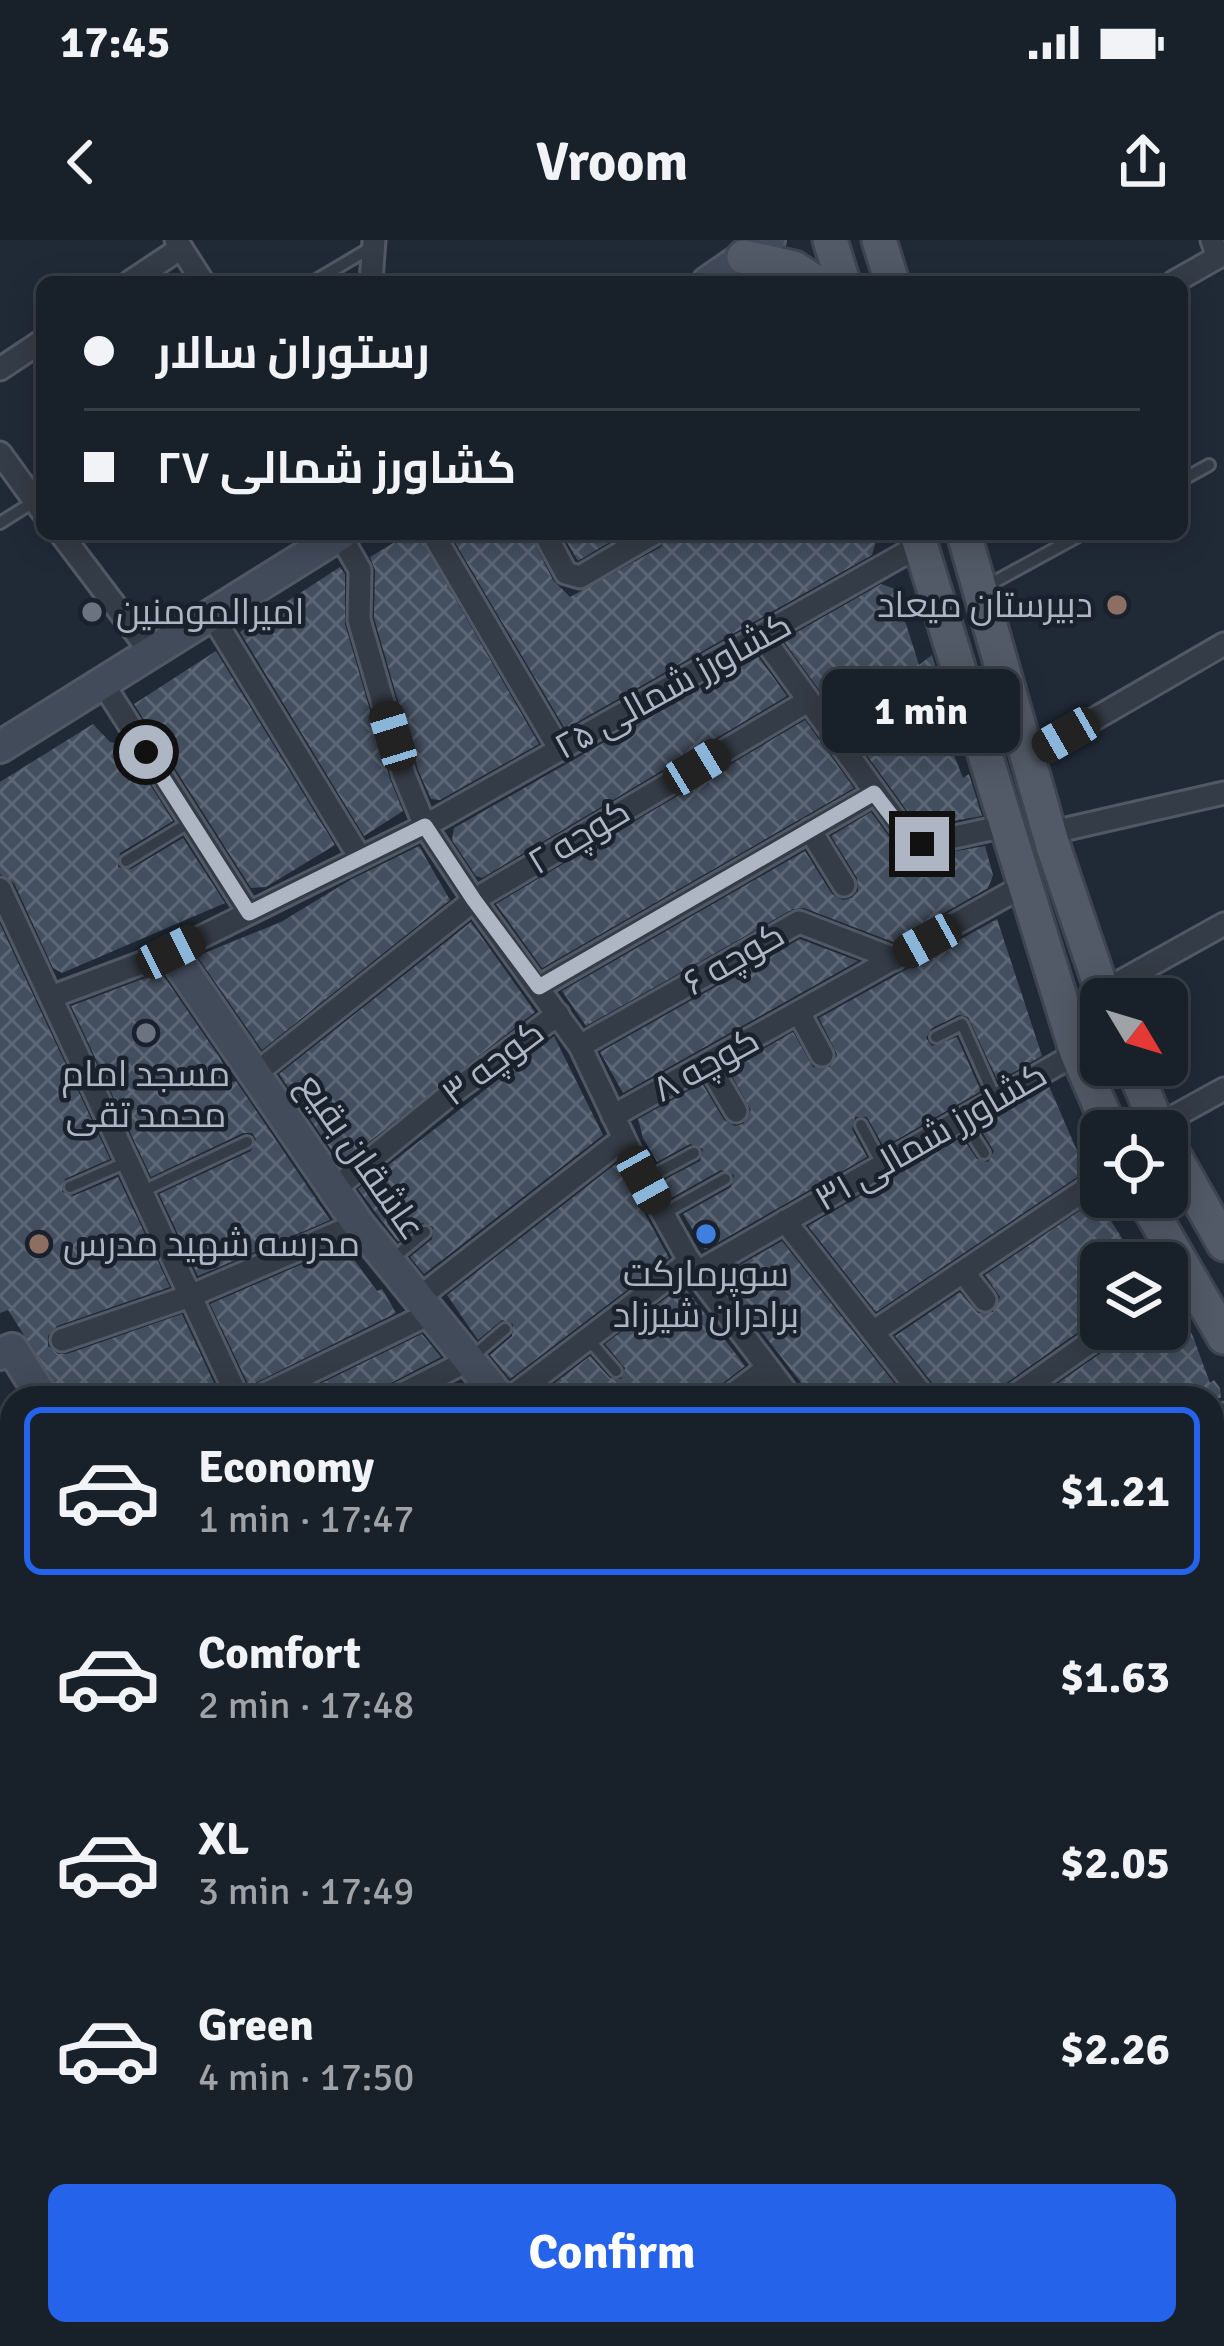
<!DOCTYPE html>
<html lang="en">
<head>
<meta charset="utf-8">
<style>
  body { margin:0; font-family:Signika,Cairo,sans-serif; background:#212831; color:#f1f3f6; height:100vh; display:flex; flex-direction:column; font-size:45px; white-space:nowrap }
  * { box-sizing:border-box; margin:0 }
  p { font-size:39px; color:#9fa3a8 }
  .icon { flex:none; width:66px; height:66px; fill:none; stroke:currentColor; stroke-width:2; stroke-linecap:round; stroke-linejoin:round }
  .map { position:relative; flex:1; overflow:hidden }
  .details { position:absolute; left:0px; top:1146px; width:1224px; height:960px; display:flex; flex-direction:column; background:#182029; border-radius:36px 36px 0 0; box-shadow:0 6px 30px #0003,0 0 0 3px #363e46 }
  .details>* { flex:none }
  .hud { position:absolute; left:36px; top:36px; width:1152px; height:264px; border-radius:18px; box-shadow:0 6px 30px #0003,0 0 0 3px #363e46; display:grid; align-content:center; height:264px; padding:0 48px; background:#182029 }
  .needle { width:78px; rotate:128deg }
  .controls { position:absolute; left:1080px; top:738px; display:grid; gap:24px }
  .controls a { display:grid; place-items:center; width:108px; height:108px; border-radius:18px; background:#182029; box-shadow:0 6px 30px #0003,0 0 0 3px #363e46; font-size:60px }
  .end { position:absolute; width:54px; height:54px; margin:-27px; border:15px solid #aeb6c4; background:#111; box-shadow:0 0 0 6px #111 }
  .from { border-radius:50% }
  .bubble { position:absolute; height:84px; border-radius:18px; background:#182029; box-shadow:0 6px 30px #0003,0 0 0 3px #363e46; font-size:39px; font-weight:700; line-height:84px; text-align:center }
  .car { position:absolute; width:36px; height:72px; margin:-36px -18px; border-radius:15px; box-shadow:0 0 9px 3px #0007; background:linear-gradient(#222 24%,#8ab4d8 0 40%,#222 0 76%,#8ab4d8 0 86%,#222 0) }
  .hud b { display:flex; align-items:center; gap:42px; height:114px; font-size:45px }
  .hud b+b { border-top:3px solid #363e46 }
  .hud i { width:30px; height:30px; background:#f1f3f6 }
  ul { padding:21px 0 0; list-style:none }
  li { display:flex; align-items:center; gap:36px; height:168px; margin:0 24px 18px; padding:0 24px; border:6px solid transparent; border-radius:18px }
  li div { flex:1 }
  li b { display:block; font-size:45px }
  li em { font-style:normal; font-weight:700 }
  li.current { border-color:#2563eb }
  li>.icon { width:108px; height:108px; stroke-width:1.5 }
  .action { display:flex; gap:24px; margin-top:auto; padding:24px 48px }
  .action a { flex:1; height:138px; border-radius:18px; background:#2563eb; color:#fff; font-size:48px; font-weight:700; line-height:138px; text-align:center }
  .status { display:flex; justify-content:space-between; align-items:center; height:84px; padding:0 60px; background:#182029; direction:ltr }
  .status svg { height:33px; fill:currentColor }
  header { display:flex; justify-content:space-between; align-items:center; height:156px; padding:0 48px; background:#182029; font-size:54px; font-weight:700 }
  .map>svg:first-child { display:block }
  .building { fill:url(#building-cross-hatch) }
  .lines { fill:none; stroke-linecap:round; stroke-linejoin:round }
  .lane-casing { stroke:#515965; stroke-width:16 }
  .street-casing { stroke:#515965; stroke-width:27 }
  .secondary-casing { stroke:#515965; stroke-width:36 }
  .primary-casing { stroke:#3d4551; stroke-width:39 }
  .lane { stroke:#343c47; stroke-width:10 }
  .street { stroke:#343c47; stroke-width:21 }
  .secondary { stroke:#424b5a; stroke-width:30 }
  .primary { stroke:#525a67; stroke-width:33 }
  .route { stroke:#aeb6c4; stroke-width:15 }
  .education-dot { fill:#8d6e63; stroke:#19212c; stroke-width:4.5 }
  .worship-dot { fill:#6b7280; stroke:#19212c; stroke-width:4.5 }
  .shop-dot { fill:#3f7fe0; stroke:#19212c; stroke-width:4.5 }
  .labels { text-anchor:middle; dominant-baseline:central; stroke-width:9; stroke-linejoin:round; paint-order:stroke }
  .poi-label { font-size:36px; fill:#aeb6c4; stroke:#19212c; text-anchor:start }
  .street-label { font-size:36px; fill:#aeb6c4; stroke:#19212c }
</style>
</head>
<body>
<div class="status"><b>17:45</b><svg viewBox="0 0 49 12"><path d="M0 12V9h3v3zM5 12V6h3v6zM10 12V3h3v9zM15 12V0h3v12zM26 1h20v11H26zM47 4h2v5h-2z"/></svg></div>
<header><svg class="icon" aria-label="back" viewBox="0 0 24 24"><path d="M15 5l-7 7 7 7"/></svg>Vroom<svg class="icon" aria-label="share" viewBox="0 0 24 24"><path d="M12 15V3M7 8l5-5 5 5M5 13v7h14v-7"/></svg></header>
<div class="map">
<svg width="1224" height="2106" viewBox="0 0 1224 2106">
  <defs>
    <pattern id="building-cross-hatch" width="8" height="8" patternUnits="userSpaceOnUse" patternTransform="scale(3)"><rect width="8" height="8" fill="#434f5f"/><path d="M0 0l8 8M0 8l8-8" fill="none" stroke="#5c6674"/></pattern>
  </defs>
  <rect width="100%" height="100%" fill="#202a37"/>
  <g class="building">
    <polygon points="408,294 418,294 539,504 440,560 431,559 418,530 374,378 375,330 370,317"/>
    <polygon points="450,294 530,294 553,340 570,357 661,307 668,294 878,294 872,315 565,489"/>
    <polygon points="562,294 623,294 578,321"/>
    <polygon points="340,327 345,334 345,384 390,539 403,571 364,596 240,392"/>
    <polygon points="881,344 895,349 919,425 932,415 946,460 935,467 963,538 969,534 982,576 919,587 834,470 852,456 851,445 842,442 822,454 783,400"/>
    <polygon points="216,411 335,605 266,647 251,648 134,464"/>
    <polygon points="757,415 787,456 482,638 476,636 452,600 454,588"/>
    <polygon points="805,480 854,548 542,728 496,664"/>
    <polygon points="93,484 110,502 125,505 173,581 120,613 118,627 131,629 183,598 225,663 62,733 53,728 14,643 0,634 0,542"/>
    <polygon points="871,572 899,610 917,618 985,606 993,635 988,648 893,702 804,668 793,669 586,786 562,751 805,611 832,654 843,660 851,658 858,651 857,638 831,596"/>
    <polygon points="419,606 450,660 262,810 197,716 281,682 350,640"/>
    <polygon points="997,679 1042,816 998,841 968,777 959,775 932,788 926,798 932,806 957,797 981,851 884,907 867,877 855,877 852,889 867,917 705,1010 683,974 731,947 734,935 721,930 671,958 662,941 700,921 703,909 690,904 657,922 643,898 638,879 702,843 724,880 735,886 743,884 751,870 728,829 793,792 813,827 830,827 837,814 819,778"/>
    <polygon points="471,682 535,772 341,924 279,834"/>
    <polygon points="0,684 110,919 65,939 62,952 73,956 118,937 170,1047 57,1086 48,1096 48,1106 58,1114 67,1114 182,1074 221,1158 64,1158 8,1070 0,1073"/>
    <polygon points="800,699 858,721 623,853 600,812"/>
    <polygon points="161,732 220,818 232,842 236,841 330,980 198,1036 159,954 251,911 256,899 252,893 243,893 151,937 71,766"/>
    <polygon points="554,796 603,895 424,1034 410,1017 432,999 433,987 422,983 398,1002 358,949"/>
    <polygon points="1049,846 1078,913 1082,910 1090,922 1086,931 876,1072 808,986 962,897 977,919 988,922 994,911 979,887"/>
    <polygon points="617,923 669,1018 510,1139 490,1115 512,1096 513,1084 502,1080 478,1100 447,1055"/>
    <polygon points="1097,959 1138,1023 1101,1023 1101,1076 1002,1146 996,1158 940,1158 937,1149 895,1096 960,1052 978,1073 993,1072 1000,1057 985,1035"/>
    <polygon points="782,1001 906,1158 814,1158 799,1140 719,1037"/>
    <polygon points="344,1006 377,1051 382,1049 396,1073 249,1146 210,1064"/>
    <polygon points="683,1045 745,1126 718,1147 713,1158 535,1158 590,1116 610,1138 621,1139 625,1128 605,1104"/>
    <polygon points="1167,1059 1192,1094 1210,1143 1214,1140 1220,1148 1221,1158 1037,1158 1118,1101 1126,1089 1167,1089"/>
    <polygon points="422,1094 441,1117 387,1145 379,1158 291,1158"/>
  </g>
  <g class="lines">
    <g class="lane-casing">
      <g id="lane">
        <polyline points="313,42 372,7"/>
        <polyline points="1182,240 1209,225"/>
        <polyline points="0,283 38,259"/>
        <polyline points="985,347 1082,294"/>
        <polyline points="817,469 844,451"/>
        <polyline points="126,621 190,582"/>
        <polyline points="936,797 962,784 996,860"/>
        <polyline points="963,881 984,913"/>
        <polyline points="861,885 882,924"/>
        <polyline points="644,940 694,913"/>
        <polyline points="70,947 127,922"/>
        <polyline points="141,952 247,902"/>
        <polyline points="663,974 725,939"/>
        <polyline points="391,1020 425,992"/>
        <polyline points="588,1099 616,1131"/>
        <polyline points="471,1118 505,1089"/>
        <polyline points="774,2094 782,2106"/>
      </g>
    </g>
    <g class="street-casing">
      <g id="street">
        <polyline points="176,0 203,42"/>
        <polyline points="130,42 181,8"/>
        <polyline points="371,42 374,0"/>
        <polyline points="1174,42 1218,17 1212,0"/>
        <polyline points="0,129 42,101"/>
        <polyline points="0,213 42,271"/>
        <polyline points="61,294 151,413"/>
        <polyline points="433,294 560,510"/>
        <polyline points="545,294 566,333 580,337 653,294"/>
        <polyline points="340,295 360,330 359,380 404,535 425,586 474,660 580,806 644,940 696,1033 791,1158"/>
        <polyline points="211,374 359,616"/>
        <polyline points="762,396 910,600 922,604 1005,586"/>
        <polyline points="102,442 249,673"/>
        <polyline points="1027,518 1224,404"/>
        <polyline points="810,590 844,645"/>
        <polyline points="1049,593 1224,553"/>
        <polyline points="0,649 238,1158"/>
        <polyline points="539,747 875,553"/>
        <polyline points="1102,752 1224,684"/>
        <polyline points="51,757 171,712 425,586 920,305"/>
        <polyline points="799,773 822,815"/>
        <polyline points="580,806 799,682 895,719"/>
        <polyline points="708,824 736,871"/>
        <polyline points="255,834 474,660 808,461"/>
        <polyline points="613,876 1023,646"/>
        <polyline points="1157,886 1224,849"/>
        <polyline points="333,950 447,857 558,774"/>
        <polyline points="785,981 925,1158"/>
        <polyline points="696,1033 1077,813"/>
        <polyline points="964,1033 985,1060"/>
        <polyline points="416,1060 623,899"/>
        <polyline points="873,1092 1101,939"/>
        <polyline points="62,1100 190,1056 358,984"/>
        <polyline points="257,1158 429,1074"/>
        <polyline points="394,1158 469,1120"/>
        <polyline points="510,1158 690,1021"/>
        <polyline points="728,1158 767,1128"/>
        <polyline points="1011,1158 1109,1089"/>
        <polyline points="1212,1182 1224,1174"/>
        <polyline points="0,1284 12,1279"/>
        <polyline points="1212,1343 1224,1335"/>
        <polyline points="0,1422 12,1417"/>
        <polyline points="0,1573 12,1625"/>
        <polyline points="0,1698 12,1695"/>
        <polyline points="1212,1711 1224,1701"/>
        <polyline points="0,1830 12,1828"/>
        <polyline points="1212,1905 1224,1910"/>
        <polyline points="0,2087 12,2081"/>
        <polyline points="209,2094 210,2106"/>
        <polyline points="301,2094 308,2106"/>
        <polyline points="342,2106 360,2094"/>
        <polyline points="492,2106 512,2094"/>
        <polyline points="881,2106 896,2094"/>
      </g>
    </g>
    <g class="secondary-casing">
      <g id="secondary">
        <polyline points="708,42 769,0"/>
        <polyline points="0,507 341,294"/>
        <polyline points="171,712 358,984 500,1158"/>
        <polyline points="0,1114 12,1109 43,1158"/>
        <polyline points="1212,1524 1224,1514"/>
        <polyline points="0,1847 12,1889"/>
        <polyline points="0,1940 12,1979"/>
        <polyline points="1212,2049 1224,2028"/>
        <polyline points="48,2094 52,2106"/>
        <polyline points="73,2094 77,2106"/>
        <polyline points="614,2094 621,2106"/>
        <polyline points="1179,2106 1186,2094"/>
      </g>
    </g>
    <g class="primary-casing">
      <g id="primary">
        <polyline points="830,0 843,42"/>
        <polyline points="879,0 892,42"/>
        <polyline points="744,17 794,28 815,42"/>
        <polyline points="917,294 1077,813 1111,891"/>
        <polyline points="964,294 1053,606 1105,759"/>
        <polyline points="1132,825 1160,891"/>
        <polyline points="1167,903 1224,1004"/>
        <polyline points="1143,957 1224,1097"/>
      </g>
    </g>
    <use href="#lane" class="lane"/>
    <use href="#street" class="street"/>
    <use href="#secondary" class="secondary"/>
    <use href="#primary" class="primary"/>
  </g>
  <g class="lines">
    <polyline class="route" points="146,512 249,673 425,586 474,660 539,747 874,553 910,600 922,604"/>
  </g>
  <g class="education-dot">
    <circle cx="1117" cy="365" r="12"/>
    <circle cx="39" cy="1004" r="12"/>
  </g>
  <g class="worship-dot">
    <circle cx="92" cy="372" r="12"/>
    <circle cx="146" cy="793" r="12"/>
  </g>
  <circle class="shop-dot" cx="706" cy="994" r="12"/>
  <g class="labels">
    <g class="poi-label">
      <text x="1093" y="365" text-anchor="end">دبیرستان میعاد</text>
      <text x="116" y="372">امیرالمومنین</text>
      <text x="146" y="834" text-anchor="middle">مسجد امام<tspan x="146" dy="41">محمد تقی</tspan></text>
      <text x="63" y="1004">مدرسه شهید مدرس</text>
      <text x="706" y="1034" text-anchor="middle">سوپرمارکت<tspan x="706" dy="41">برادران شیرزاد</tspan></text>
    </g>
    <g class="street-label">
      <text transform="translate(673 446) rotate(-29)">کشاورز شمالی ۲۵</text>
      <text transform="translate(579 597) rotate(-31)">کوچه ۲</text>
      <text transform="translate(734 719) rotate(-30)">کوچه ۶</text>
      <text transform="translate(493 823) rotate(-37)">کوچه ۳</text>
      <text transform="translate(706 825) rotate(-29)">کوچه ۸</text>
      <text transform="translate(931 897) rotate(-30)">کشاورز شمالی ۳۱</text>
      <text transform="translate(361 917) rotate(55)">عاشقان بقیع</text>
    </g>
  </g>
</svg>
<div class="controls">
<a><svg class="needle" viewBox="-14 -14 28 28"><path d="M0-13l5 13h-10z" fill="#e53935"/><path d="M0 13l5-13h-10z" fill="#9fa3a8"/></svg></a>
<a><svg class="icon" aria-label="locate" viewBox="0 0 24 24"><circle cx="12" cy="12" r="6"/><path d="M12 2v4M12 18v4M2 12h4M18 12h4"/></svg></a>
<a><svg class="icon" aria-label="layers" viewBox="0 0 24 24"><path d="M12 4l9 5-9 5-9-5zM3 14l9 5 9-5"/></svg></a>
</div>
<i class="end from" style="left:146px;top:512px"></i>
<i class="end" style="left:922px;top:604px"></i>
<div class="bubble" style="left:822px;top:429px;width:198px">1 min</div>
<i class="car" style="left:1066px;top:495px;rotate:240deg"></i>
<i class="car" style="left:393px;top:496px;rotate:343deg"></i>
<i class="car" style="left:697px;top:527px;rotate:59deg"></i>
<i class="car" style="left:927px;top:701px;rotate:241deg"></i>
<i class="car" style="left:171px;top:712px;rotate:63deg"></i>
<i class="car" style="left:644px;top:940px;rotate:151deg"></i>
<div class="hud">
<b><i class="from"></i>رستوران سالار</b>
<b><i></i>کشاورز شمالی ۲۷</b>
</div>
<section class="details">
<ul>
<li class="current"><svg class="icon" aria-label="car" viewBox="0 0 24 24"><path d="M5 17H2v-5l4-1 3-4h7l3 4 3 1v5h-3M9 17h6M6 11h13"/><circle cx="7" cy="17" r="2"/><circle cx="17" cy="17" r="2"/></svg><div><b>Economy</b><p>1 min · 17:47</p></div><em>$1.21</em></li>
<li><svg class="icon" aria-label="car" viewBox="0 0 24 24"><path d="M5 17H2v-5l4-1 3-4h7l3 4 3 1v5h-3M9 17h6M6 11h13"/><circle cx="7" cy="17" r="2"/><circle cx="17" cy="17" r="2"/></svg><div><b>Comfort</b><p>2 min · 17:48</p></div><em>$1.63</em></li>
<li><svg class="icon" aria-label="car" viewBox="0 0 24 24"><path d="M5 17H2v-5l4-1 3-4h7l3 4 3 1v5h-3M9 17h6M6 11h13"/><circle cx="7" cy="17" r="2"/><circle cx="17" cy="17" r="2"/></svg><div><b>XL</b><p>3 min · 17:49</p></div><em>$2.05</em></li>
<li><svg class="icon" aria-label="car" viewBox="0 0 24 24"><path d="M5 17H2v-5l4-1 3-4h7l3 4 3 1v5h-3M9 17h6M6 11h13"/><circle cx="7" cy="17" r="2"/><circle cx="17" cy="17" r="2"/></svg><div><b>Green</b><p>4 min · 17:50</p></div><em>$2.26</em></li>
</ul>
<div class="action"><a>Confirm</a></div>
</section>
</div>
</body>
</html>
